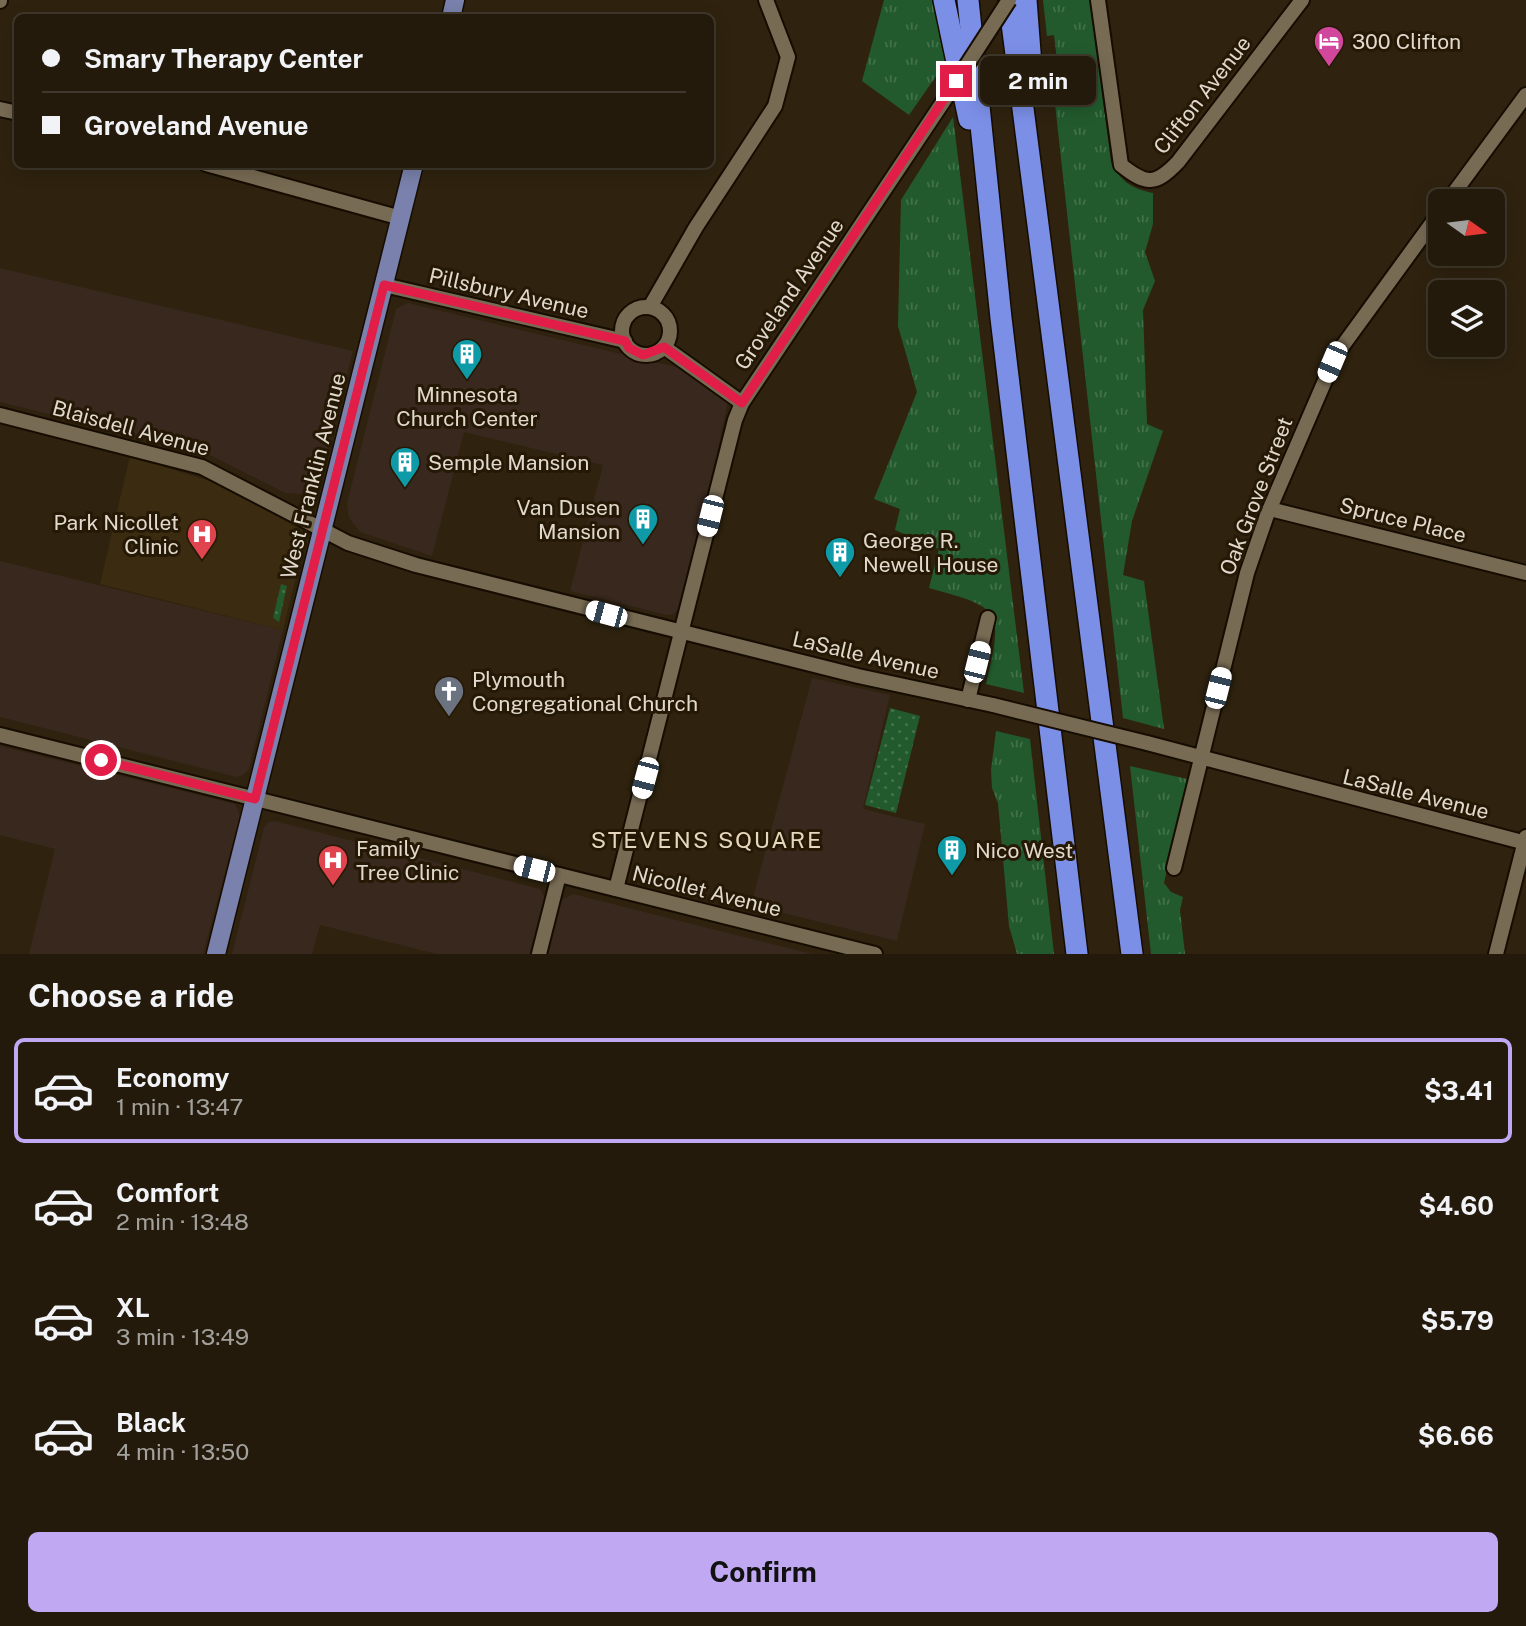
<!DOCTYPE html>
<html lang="en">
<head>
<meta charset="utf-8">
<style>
  body { margin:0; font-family:"Public Sans",sans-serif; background:#2f2719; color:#f1f3f6; height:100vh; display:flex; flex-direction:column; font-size:26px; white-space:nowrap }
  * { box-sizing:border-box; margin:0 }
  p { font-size:23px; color:#a3a19d }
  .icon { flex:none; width:38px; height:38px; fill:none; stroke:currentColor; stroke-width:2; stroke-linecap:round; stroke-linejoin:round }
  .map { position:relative; height:954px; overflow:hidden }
  .sheet { display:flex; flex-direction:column; background:#231a0b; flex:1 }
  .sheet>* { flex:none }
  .hud { position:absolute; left:14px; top:14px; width:700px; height:154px; border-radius:10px; box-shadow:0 4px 18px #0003,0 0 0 2px #40382c; display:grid; align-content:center; height:154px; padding:0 28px; background:#231a0b }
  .needle { width:46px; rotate:104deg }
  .fabs { position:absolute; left:1428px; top:189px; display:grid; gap:14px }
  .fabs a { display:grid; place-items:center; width:77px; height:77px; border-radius:10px; background:#231a0b; box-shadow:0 4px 18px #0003,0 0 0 2px #40382c; font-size:35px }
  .end { position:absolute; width:32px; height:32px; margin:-16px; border:9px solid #e11d48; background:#fff; box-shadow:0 0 0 4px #fff }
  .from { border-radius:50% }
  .bubble { position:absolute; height:49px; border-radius:10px; background:#231a0b; box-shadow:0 4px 18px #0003,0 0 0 2px #40382c; font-size:23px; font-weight:700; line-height:49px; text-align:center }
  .car { position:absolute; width:21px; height:42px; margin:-21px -10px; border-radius:9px; box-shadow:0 0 5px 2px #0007; background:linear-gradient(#fff 24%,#345 0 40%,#fff 0 76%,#345 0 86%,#fff 0) }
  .hud b { display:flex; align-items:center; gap:24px; height:66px; font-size:26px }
  .hud b+b { border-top:2px solid #40382c }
  .hud i { width:18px; height:18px; background:#f1f3f6 }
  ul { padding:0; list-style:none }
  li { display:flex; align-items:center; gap:21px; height:105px; margin:0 14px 10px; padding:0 14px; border:4px solid transparent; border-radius:10px }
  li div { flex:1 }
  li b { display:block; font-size:26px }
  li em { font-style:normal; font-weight:700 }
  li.selected { border-color:#c1a8f3 }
  li>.icon { width:63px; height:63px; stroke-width:1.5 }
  h2 { padding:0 28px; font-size:32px; line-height:84px }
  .action { display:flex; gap:14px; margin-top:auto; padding:14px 28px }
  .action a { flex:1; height:80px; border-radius:10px; background:#c1a8f3; color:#111; font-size:28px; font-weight:700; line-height:80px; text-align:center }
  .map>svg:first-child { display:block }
  .commercial { fill:#38281e }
  .built { fill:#3b2b10 }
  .grass { fill:url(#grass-tufts) }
  .garden { fill:url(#garden-dots) }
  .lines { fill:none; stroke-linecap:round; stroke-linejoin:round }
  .minor-casing { stroke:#160c00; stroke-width:18 }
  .major-casing { stroke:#160c00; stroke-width:21 }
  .highway-casing { stroke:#160c00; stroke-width:24 }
  .minor { stroke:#786b54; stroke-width:14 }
  .major { stroke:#7a81ac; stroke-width:18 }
  .highway { stroke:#7c8fe7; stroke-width:21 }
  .minor-bridge-casing { stroke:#160c00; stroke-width:18; stroke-linecap:butt }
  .minor-bridge { stroke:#786b54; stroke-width:14 }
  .route { stroke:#e11d48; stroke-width:9 }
  .labels { text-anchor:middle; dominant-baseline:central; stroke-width:6; stroke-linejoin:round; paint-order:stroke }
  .poi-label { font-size:21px; fill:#e1d9cd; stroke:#251905; text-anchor:start }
  .street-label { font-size:21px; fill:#e1d9cd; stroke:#251905 }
  .neighbourhood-label { font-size:23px; letter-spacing:2px; fill:#e6d6bd; stroke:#251905 }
</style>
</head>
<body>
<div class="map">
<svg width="1526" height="954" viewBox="0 0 1526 954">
  <defs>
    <pattern id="grass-tufts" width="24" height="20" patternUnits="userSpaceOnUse" patternTransform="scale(1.75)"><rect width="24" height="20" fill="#225a2d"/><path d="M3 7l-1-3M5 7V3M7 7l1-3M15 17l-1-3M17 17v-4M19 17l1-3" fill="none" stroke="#42714a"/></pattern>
    <pattern id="garden-dots" width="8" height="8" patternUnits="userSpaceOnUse" patternTransform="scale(1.75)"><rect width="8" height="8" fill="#225a2d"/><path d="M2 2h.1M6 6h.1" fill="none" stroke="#42714a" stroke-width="1.8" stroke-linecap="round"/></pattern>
  </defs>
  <rect width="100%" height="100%" fill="#2f230f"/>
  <g class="commercial">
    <polygon points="0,268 353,351 319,482 311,490 301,494 285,493 206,453 0,402"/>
    <polygon points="408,303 684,369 728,401 709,491 678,609 674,614 667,615 570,591 603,465 464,432 432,556 360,532 349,518 347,503 396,309"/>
    <polygon points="0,561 283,630 249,769 243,775 237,777 0,717"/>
    <polygon points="812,678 890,695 863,809 925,824 897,941 751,905"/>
    <polygon points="0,746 235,804 240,816 203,954 29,954 55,849 0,835"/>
    <polygon points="275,821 540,889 546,899 530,954 437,954 320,925 312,954 232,954 264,828 268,822"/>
    <polygon points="573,894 812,954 548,954 561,900"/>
  </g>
  <polygon class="built" points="130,456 222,485 301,527 305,539 283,630 100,584"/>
  <g class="grass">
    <polygon points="884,0 935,0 948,59 909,115 862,81"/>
    <path d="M1043,0H1090L1111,162C1120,181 1132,189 1153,193V224L1145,252L1155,281L1143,310L1147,424L1163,431L1132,521L1123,575L1144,581L1164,729L1123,718L1054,95L1061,93L1054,35L1047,36Z"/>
    <path d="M953,117L1024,693L986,684C1004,608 1001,608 929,588L939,549L895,530L900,509L874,499L917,392L898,326L901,200Z"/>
    <polygon points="996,731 1030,739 1054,954 1017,954 1009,926 998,803 992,788 991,770"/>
    <polygon points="1130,766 1187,779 1164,883 1171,892 1183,897 1180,910 1185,954 1151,954"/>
  </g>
  <g class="garden">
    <polygon points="281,584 287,586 279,622 273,618"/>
    <polygon points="890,708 920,716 896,813 865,805"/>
  </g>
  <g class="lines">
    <g class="minor-casing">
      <g id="minor">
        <path d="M1098,0L1121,165C1146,185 1155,186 1178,162L1302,0"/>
        <polyline points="0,1 0,0"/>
        <polyline points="0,109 18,113"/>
        <polyline points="206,164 401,218"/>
        <polyline points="1448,201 1526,95"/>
        <polyline points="384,285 625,341"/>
        <polyline points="650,307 696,227 775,106 788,57 766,0"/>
        <circle cx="646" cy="331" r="24"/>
        <polyline points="664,347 742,403"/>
        <polyline points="0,415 202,467 348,543 416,565 858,676 993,705"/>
        <polyline points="1270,509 1526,573"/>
        <polyline points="968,700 988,618"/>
        <polyline points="0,735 875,954"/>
        <polyline points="1147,743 1526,843"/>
        <polyline points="1174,868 1247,573 1267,515 1336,355 1440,212"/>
        <polyline points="616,889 735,420 742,403 943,102"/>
        <polyline points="539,954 559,875"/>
        <polyline points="1496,954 1526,837"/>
      </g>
    </g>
    <g class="major-casing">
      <g id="major">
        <polyline points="451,18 455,0"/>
        <polyline points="216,954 414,164"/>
      </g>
    </g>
    <g class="highway-casing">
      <g id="highway">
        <polyline points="944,0 969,119"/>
        <polyline points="968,0 1001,318 1077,954"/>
        <polyline points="1009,0 1132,954"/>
        <polyline points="1026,0 1032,78"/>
      </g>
    </g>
    <use href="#minor" class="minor"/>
    <use href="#major" class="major"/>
    <use href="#highway" class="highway"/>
    <g class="minor-bridge-casing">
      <g id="minor-bridge">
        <polyline points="943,102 1009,0"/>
        <polyline points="993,705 1147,743"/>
      </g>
    </g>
    <use href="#minor-bridge" class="minor-bridge"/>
  </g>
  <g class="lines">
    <polyline class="route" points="101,760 255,799 384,285 625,341 629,348 643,355 664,347 742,403 956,81"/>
  </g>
  <defs>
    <g id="hotel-pin" transform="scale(1.575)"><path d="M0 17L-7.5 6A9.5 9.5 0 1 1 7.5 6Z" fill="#d1479c" stroke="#251905"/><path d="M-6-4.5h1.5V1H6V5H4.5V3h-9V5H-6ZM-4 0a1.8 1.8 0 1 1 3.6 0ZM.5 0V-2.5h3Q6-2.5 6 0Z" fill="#fff"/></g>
    <g id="building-pin" transform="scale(1.575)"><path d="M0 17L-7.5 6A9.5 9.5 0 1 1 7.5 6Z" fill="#0f9aa8" stroke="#251905"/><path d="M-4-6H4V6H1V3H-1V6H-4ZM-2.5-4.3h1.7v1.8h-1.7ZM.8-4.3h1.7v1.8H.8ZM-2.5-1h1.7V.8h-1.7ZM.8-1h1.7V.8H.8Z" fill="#fff"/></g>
    <g id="hospital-pin" transform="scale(1.575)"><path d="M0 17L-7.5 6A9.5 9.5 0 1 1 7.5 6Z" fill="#e0444e" stroke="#251905"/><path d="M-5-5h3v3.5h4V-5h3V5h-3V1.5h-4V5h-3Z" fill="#fff"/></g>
    <g id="church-pin" transform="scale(1.575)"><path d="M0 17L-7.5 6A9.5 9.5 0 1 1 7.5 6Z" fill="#6b7280" stroke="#251905"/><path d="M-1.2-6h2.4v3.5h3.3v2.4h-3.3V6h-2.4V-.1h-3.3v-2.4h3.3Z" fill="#fff"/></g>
  </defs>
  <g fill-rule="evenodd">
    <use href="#hotel-pin" x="1329" y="41"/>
    <use href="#building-pin" x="467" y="354"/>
    <use href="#building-pin" x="405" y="462"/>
    <use href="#building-pin" x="643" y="519"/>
    <use href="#hospital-pin" x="202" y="534"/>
    <use href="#building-pin" x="840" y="552"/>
    <use href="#church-pin" x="449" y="691"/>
    <use href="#building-pin" x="952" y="850"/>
    <use href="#hospital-pin" x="333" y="860"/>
  </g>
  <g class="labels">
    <g class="poi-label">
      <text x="1352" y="41">300 Clifton</text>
      <text x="467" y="394" text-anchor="middle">Minnesota<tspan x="467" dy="24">Church Center</tspan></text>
      <text x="428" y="462">Semple Mansion</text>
      <text x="620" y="507" text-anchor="end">Van Dusen<tspan x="620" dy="24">Mansion</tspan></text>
      <text x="179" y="522" text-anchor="end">Park Nicollet<tspan x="179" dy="24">Clinic</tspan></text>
      <text x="863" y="540">George R.<tspan x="863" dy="24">Newell House</tspan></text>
      <text x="472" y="679">Plymouth<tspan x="472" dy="24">Congregational Church</tspan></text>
      <text x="356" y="848">Family<tspan x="356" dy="24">Tree Clinic</tspan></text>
      <text x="975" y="850">Nico West</text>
    </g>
    <g class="street-label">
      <text transform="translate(1202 95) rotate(-52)">Clifton Avenue</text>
      <text transform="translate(509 293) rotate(13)">Pillsbury Avenue</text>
      <text transform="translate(789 294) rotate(-56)">Groveland Avenue</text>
      <text transform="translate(131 428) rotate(15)">Blaisdell Avenue</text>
      <text transform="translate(313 476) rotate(-76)">West Franklin Avenue</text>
      <text transform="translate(1256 496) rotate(-69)">Oak Grove Street</text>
      <text transform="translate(1403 520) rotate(14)">Spruce Place</text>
      <text transform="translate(866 655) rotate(13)">LaSalle Avenue</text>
      <text transform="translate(1416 794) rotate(14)">LaSalle Avenue</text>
      <text transform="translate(707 891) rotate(14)">Nicollet Avenue</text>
    </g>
    <g class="neighbourhood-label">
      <text x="707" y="839">STEVENS SQUARE</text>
    </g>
  </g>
</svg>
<div class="fabs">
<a><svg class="needle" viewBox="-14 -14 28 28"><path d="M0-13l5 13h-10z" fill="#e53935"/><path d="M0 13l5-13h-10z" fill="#a3a19d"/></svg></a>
<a><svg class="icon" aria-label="layers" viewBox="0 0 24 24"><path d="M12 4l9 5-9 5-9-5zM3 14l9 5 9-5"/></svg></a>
</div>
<i class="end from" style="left:101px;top:760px"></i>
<i class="end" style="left:956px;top:81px"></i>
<div class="bubble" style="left:980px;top:56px;width:116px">2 min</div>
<i class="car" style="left:1332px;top:362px;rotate:203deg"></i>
<i class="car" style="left:710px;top:516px;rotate:194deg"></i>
<i class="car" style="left:606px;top:614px;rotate:285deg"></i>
<i class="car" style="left:977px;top:662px;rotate:14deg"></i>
<i class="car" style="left:1218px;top:688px;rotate:14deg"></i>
<i class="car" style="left:645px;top:778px;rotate:195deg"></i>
<i class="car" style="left:534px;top:869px;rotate:284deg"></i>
<div class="hud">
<b><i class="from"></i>Smary Therapy Center</b>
<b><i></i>Groveland Avenue</b>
</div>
</div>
<section class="sheet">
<h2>Choose a ride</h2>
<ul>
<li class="selected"><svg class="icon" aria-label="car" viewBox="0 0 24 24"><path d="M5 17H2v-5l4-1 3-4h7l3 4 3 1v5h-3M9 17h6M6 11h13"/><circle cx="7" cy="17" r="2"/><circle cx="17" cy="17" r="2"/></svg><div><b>Economy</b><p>1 min · 13:47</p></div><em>$3.41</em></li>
<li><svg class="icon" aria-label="car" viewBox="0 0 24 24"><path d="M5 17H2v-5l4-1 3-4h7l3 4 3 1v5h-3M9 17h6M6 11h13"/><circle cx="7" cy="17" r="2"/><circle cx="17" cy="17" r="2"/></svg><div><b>Comfort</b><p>2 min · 13:48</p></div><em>$4.60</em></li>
<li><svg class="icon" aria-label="car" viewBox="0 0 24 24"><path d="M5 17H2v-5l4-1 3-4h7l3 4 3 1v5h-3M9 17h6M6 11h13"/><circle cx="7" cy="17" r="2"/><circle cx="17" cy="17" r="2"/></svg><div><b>XL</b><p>3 min · 13:49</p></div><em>$5.79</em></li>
<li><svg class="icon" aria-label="car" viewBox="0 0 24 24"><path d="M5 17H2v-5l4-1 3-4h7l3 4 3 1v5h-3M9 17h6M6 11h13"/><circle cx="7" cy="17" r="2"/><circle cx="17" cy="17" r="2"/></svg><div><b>Black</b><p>4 min · 13:50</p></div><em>$6.66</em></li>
</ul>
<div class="action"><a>Confirm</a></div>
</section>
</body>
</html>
